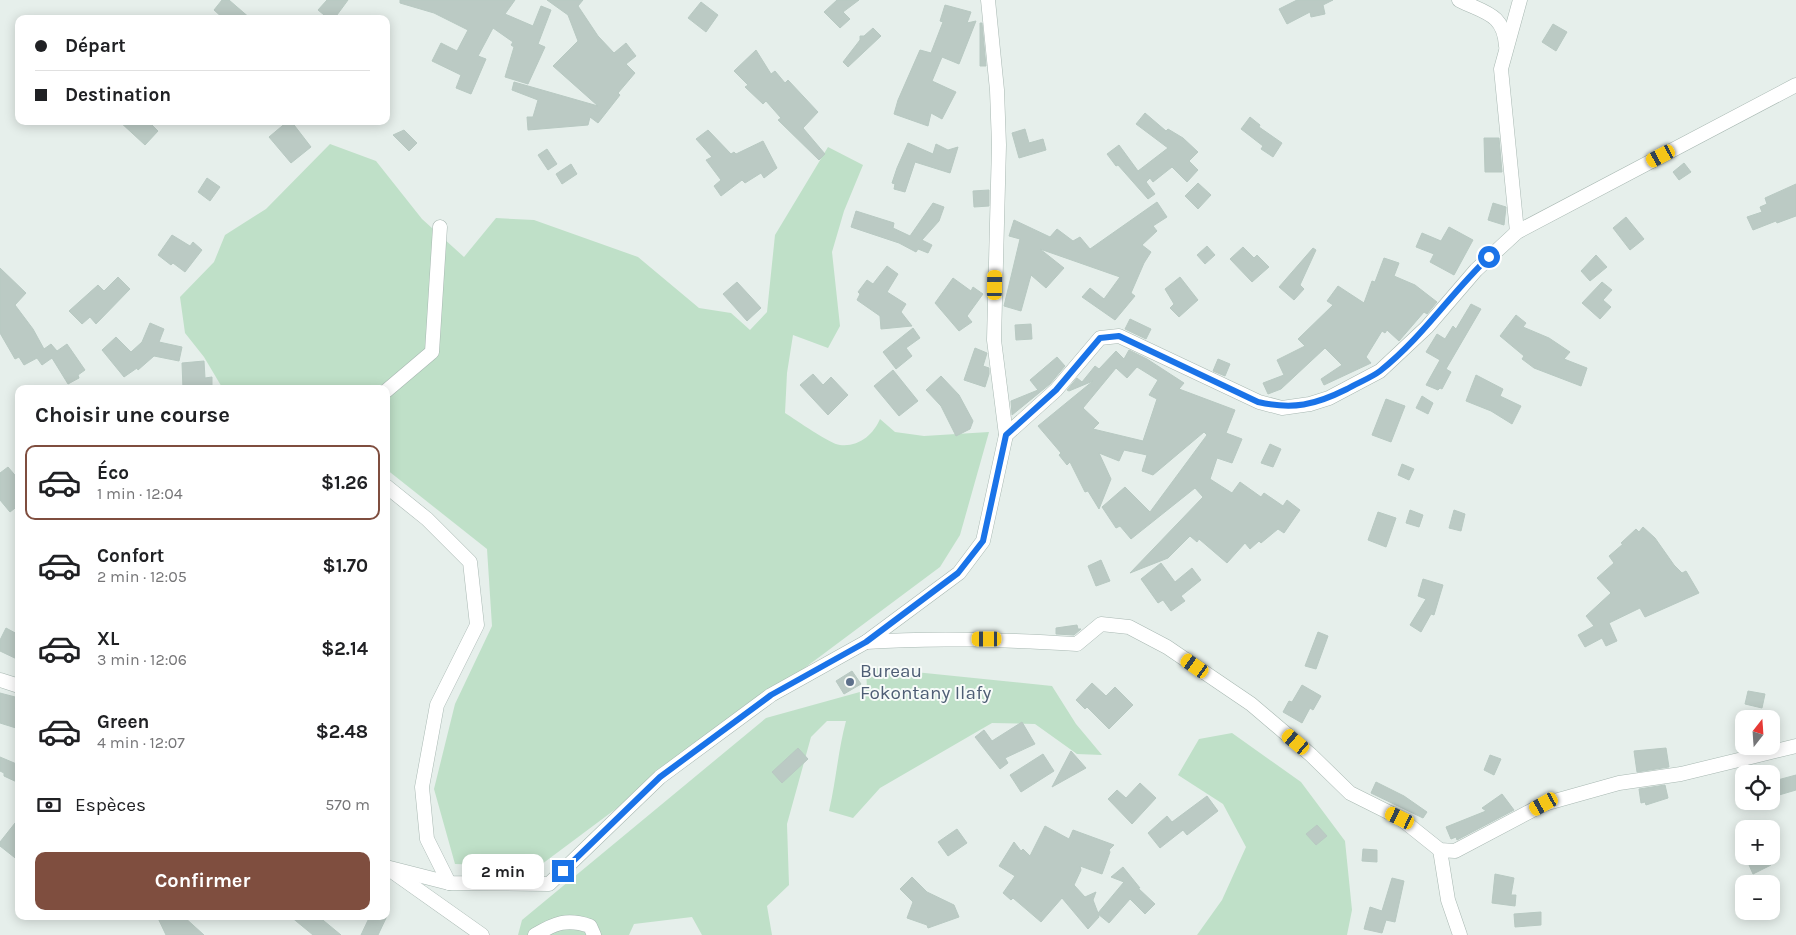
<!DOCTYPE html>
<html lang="fr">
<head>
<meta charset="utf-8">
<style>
  body { margin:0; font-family:Karla,sans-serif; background:#f6f6f6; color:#202124; height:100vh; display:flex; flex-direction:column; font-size:19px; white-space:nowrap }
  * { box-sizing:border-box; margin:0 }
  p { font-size:16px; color:#757577 }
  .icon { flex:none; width:28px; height:28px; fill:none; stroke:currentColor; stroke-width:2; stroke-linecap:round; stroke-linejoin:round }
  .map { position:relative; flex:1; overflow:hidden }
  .drawer { position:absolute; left:15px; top:385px; width:375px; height:535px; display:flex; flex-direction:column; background:#fff; border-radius:10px; box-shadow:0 2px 12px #0003 }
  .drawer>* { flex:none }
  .hud { position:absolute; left:15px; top:15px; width:375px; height:110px; border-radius:10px; box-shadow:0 2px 12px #0003; display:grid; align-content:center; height:110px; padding:0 20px; background:#fff }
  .needle { width:32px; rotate:17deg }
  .tools { position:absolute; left:1735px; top:710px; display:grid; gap:10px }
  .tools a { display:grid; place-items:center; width:45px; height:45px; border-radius:10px; background:#fff; box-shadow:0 2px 12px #0003; font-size:25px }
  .end { position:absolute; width:22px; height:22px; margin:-11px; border:6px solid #1a73e8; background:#fff; box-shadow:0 0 0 2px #fff }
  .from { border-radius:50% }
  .bubble { position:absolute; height:35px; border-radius:10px; background:#fff; box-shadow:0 2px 12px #0003; font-size:16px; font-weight:700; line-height:35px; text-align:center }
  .car { position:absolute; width:15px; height:30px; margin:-15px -8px; border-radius:6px; box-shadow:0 0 4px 1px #0007; background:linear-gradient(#f5c518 24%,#345 0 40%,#f5c518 0 76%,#345 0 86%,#f5c518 0) }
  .hud b { display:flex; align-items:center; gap:18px; height:48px; font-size:19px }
  .hud b+b { border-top:1px solid #e0e0e0 }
  .hud i { width:12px; height:12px; background:#202124 }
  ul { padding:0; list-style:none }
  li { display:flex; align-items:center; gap:15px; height:75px; margin:0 10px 8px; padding:0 10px; border:2px solid transparent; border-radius:10px }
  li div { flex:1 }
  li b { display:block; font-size:19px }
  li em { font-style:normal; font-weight:700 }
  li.current { border-color:#7f4e3f }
  li>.icon { width:45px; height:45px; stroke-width:1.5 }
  h2 { padding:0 20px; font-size:22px; line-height:60px }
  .pay { display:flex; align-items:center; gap:12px; height:55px; padding:0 20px; font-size:19px }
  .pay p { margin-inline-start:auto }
  .primary-button { display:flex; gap:10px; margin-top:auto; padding:10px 20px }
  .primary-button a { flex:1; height:58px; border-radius:10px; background:#7f4e3f; color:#fff; font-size:20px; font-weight:700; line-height:58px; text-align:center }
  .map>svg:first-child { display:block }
  .green { fill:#bfe0c8 }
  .building { fill:#bbcac4; stroke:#b8c9c2; fill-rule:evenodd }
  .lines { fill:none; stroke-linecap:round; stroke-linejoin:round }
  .minor-casing { stroke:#a8b8b2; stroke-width:15 }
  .minor { stroke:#fff; stroke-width:14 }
  .route { stroke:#1a73e8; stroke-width:6 }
  .service-dot { fill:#5c6f8a; stroke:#f7fbf9; stroke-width:2 }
  .labels { text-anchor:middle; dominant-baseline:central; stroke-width:4; stroke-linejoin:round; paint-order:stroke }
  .service-label { font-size:19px; fill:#4e5e75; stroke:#f7fbf9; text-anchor:start }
</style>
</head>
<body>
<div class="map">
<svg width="1796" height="935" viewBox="0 0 1796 935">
  <rect width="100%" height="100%" fill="#e6efeb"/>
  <g class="green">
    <path d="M330,144L376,161L422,219L464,257L496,218L534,220L638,257L699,308L731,313L750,330L767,312L775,235L828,147L863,165L844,211L832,252L840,326L828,348L793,335L787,373L785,413C796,420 830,444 840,445C859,447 873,435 880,419L895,432L924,436L989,432L960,535L940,567L538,867L455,864L434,789L455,704L492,626L487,549L386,469V389H223L204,357L185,333L180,297L214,262L225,235L266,209Z"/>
    <path d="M866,667L1052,686L1076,724L1102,755L1077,754L1035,724L992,723L880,788L853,818L829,811C836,781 838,751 846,721H827L811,737L787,824L789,885L767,906L772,935H702L692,917L634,924L629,935H518L522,920L766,718L867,690Z"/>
    <polygon points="1232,733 1301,782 1345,841 1352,910 1347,935 1197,935 1222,900 1246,847 1223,804 1178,775 1199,739"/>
  </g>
  <g class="building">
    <polygon points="222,0 229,0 251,19 224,19 214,10"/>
    <polygon points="327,0 348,0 334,19 329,19 318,10"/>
    <polygon points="400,0 515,0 505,14 533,26 541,6 551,10 538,44 545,47 528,84 505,77 514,47 511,45 513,42 493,28 478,56 486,59 471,94 456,88 461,75 432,61 441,43 457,51 468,30 434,13 400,3"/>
    <polygon points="547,0 583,0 578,6 598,36 614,53 626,43 636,56 626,64 635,73 618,93 620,95 598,123 590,117 588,125 528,130 527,117 533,117 538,100 512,90 514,82 598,106 553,66 578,41 568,15"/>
    <polygon points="837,0 859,0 843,12 850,19 840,28 824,12"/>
    <polygon points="1297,0 1333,0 1323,5 1325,14 1311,17 1310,12 1287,24 1279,9"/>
    <polygon points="701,2 718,15 706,32 688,18"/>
    <polygon points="945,5 971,12 967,23 976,21 959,64 942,57 932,81 956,92 942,119 931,113 928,126 894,114 898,100 920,50 931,53 943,22 940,21"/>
    <polygon points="980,23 982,23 986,66 980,66"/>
    <polygon points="1553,24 1567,32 1556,51 1542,42"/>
    <polygon points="873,28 881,36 848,67 843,62 860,40 860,36 864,36"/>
    <polygon points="756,50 771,74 775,71 785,83 788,80 818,112 803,128 825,154 819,160 778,120 781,118 766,101 763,104 745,87 748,85 734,71"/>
    <polygon points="1145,113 1166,131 1168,129 1183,138 1198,152 1189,161 1198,170 1187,182 1172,167 1153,182 1150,178 1146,182 1155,194 1148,199 1118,165 1116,166 1107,154 1119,145 1138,171 1168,148 1136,124"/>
    <polygon points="1250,117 1260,125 1259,127 1282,143 1273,157 1261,149 1263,146 1241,129"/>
    <polygon points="119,121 148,121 158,131 145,145"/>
    <polygon points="288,121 291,121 311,147 291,163 269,137"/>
    <polygon points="1025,129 1029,143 1043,139 1046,150 1019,158 1012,133"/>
    <polygon points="404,130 417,143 409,151 393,135"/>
    <polygon points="708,130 731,154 734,152 736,154 763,141 777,168 764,178 761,173 745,183 742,180 721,196 714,186 721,180 706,160 712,157 696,139"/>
    <polygon points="1484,138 1499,138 1502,172 1485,172"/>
    <polygon points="908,143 933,154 936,144 948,150 958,147 950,173 915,162 905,192 894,189 895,184 892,183 897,168"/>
    <polygon points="547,149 557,164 548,170 538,155"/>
    <polygon points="1684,163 1691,172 1679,180 1673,172"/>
    <polygon points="571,164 577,174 562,184 556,174"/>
    <polygon points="207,178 220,187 210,201 198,192"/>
    <polygon points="1198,183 1211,195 1198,209 1185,196"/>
    <polygon points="1796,184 1796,216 1777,223 1776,221 1753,230 1747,217 1762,212 1760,207 1767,204 1765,198"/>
    <polygon points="989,190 989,206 974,207 973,191"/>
    <polygon points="1157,202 1167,217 1153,226 1157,231 1142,245 1151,252 1144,263 1131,293 1135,296 1115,320 1082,297 1090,288 1104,299 1120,277 1040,249 1064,268 1046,288 1031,275 1021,311 1004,306 1020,239 1009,236 1014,220 1050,237 1057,229 1073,241 1080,237 1090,249"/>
    <polygon points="933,203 944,207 939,221 922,240 932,245 928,253 918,249 916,252 899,243 851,227 856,211 894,223 893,228 910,236"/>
    <polygon points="1493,203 1506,207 1504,225 1488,220"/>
    <polygon points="1626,217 1644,239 1630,250 1613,228"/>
    <polygon points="1449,227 1473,240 1454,275 1430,262 1434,254 1416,247 1422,233 1441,241"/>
    <polygon points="172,235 190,246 193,242 202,250 185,272 173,263 171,265 158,255"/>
    <polygon points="1207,246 1215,255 1205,264 1197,255"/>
    <polygon points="1243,247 1254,258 1257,255 1269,267 1252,282 1230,259"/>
    <polygon points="1313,248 1316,250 1300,285 1304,289 1294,300 1279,287"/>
    <polygon points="1596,255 1607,267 1590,281 1581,271"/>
    <polygon points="1384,258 1399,263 1394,276 1415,285 1437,302 1427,314 1424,312 1399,341 1387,330 1385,333 1382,331 1366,357 1371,363 1324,385 1321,379 1342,365 1325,348 1281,389 1268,394 1263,383 1284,375 1277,360 1305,346 1298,339 1333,305 1327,301 1338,286 1364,303 1372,281 1375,282"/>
    <polygon points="887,266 898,274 887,292 906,304 901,312 912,326 881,329 880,316 857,300 860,294 858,292 867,280 873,284"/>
    <polygon points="0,268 26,293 15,305 33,329 44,349 51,344 57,351 67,344 85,370 78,375 79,378 68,384 52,358 42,365 37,358 24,365 19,357 15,359 0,333"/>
    <polygon points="118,277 130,289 96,324 90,317 82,324 69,311 98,285 104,291"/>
    <polygon points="1180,277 1198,300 1179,317 1170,308 1174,304 1165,289"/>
    <polygon points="953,278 971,291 973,287 983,294 967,316 972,322 959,331 935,303"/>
    <polygon points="737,282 761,308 747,321 723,294"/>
    <polygon points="1602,282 1612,290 1603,300 1611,307 1600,319 1582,303"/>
    <polygon points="1471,304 1481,309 1446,369 1451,372 1442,389 1440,388 1438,390 1426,385 1440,360 1426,352 1437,334 1445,339 1453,326 1456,329"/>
    <polygon points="1516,315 1526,323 1523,327 1549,338 1570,352 1564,359 1587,368 1581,386 1534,368 1522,359 1524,356 1500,336"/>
    <polygon points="1130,319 1151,329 1146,339 1125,329"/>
    <polygon points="150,323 164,329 159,342 182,347 179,361 154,356 138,370 137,368 124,377 102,350 116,337 131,352 142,342"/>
    <polygon points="1031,324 1032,339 1016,340 1015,325"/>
    <polygon points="913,328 920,338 906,348 912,356 896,369 883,352"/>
    <polygon points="975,348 987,353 983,366 989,368 989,374 985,387 964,380"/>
    <path d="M1129,350L1147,359L1184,383L1179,389L1235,410L1226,433L1242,439L1232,463L1217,458L1210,479L1232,493L1240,482L1261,497L1264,493L1283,506L1287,500L1300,510L1284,533L1278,529L1261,543L1259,541L1250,549L1245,543L1227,563L1199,539L1197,542L1190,536L1168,558L1130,573L1203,497L1195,488L1131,539L1120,526L1116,528L1102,507L1125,487L1150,512L1207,435L1204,432L1153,475L1142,471L1147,455L1124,450L1119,461L1099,453L1111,479L1099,509L1088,491L1085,492L1070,462L1067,465L1059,455L1061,453L1038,426L1093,381L1069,391L1067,390L1077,378L1082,382L1095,366L1099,369L1116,351L1124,359ZM1137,367L1158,380L1149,395L1157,399L1143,441L1093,429L1099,423L1083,408L1116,368L1127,378Z"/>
    <polygon points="1057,357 1065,366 1050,384 1012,415 1011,401 1038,390 1030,380"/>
    <polygon points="1218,359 1230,364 1225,376 1213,371"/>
    <polygon points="204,361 205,378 212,377 212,389 183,389 182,363"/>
    <polygon points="893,370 918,401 899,416 874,386"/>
    <polygon points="813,374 823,385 831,377 848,395 828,415 800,385"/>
    <polygon points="1476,375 1503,389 1500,396 1521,406 1512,424 1491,411 1466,401"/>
    <polygon points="941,376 959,395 973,421 970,429 956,436 941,406 926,390"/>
    <polygon points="1422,396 1433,403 1428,414 1416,408"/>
    <polygon points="1386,399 1405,406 1391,442 1372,435"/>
    <polygon points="1270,444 1281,449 1273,467 1261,463"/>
    <polygon points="1402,464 1414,469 1409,480 1398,475"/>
    <polygon points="8,467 19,480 19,505 10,512 0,500 0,473"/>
    <polygon points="1410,510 1423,515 1419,527 1406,523"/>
    <polygon points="1454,510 1465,514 1461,531 1449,528"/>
    <polygon points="1378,512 1396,518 1386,547 1368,540"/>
    <polygon points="1643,527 1655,538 1674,565 1682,573 1686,571 1699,593 1645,617 1640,608 1609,623 1617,641 1606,646 1602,638 1585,647 1578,635 1594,626 1586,616 1611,593 1597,578 1614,563 1609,556 1623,544 1621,543 1636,529 1639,532"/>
    <polygon points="1101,560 1110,581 1096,586 1088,566"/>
    <polygon points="1161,563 1175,582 1192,568 1201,580 1181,596 1185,601 1171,611 1163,600 1158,603 1141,579"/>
    <polygon points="1423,579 1443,585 1434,615 1431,614 1421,632 1410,625 1426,599 1418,596"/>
    <polygon points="1077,625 1078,629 1081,629 1074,635 1056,634 1056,628"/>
    <polygon points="6,628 19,635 19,660 0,651 0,640"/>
    <polygon points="1318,632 1328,636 1316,669 1305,666"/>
    <polygon points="852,671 861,684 844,694 836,681"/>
    <polygon points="1092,683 1106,696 1115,687 1133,705 1109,729 1087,707 1085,709 1076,700"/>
    <polygon points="1302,685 1321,696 1313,710 1310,708 1302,723 1283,712 1289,701 1292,702"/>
    <polygon points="1748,691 1765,694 1762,708 1745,704"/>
    <polygon points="0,693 19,698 15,709 19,711 16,728 0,723"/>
    <polygon points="1022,722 1035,744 1005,758 1008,763 1000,769 975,737 984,730 992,741"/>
    <polygon points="798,748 808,759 782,783 772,772"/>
    <polygon points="1666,748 1669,767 1637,772 1634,751"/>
    <polygon points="1071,751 1086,768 1052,787"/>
    <polygon points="1043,754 1054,771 1021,792 1010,775"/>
    <polygon points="1490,755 1501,759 1494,775 1484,770"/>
    <polygon points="0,757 19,765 19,783 4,776 4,773 0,771"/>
    <polygon points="1796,775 1796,790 1779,795 1774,781"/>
    <polygon points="1376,782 1404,796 1427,812 1423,818 1371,793"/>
    <polygon points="1140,783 1156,798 1132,824 1108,799 1117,790 1126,798"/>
    <polygon points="1665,785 1668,798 1646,805 1645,802 1641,803 1639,789"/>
    <polygon points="1502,794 1514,810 1457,840 1456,837 1451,839 1446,827 1486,811 1482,808"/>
    <polygon points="1207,796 1218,811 1187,835 1183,830 1160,848 1148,833 1167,816 1172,822"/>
    <polygon points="19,818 19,861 0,846 0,842"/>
    <polygon points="1317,825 1327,836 1316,845 1306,834"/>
    <polygon points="1045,826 1069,839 1073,830 1114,845 1109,850 1110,852 1102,874 1080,866 1081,870 1074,885 1085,897 1096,892 1093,900 1098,913 1124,882 1111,877 1123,867 1140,888 1138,888 1155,904 1145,914 1130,899 1109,923 1098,914 1099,917 1088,929 1062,898 1041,922 1013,898 1011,900 1003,893 1015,876 999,866 1014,842 1021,851 1023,849 1030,856"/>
    <polygon points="957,829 967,843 948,856 938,842"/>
    <polygon points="1363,849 1377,850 1377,862 1362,861"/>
    <polygon points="1745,856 1766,856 1771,865 1753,874"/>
    <polygon points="1495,874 1514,878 1511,895 1516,895 1515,906 1492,903"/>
    <polygon points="912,877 927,892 954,905 959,917 928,928 927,925 907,918 913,902 900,889"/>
    <polygon points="1392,878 1404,881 1395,922 1386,920 1382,933 1364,929 1370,907 1382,911"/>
    <polygon points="1541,912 1541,925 1515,927 1514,914"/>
    <polygon points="157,916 183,916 204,935 166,935"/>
    <polygon points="290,916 318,916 341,935 313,935"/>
    <polygon points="370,916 387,916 378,935 361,935"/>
  </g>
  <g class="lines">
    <g class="minor-casing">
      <g id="minor">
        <polyline points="988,0 997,90 999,145 994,340 1006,435"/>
        <path d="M1459,0C1484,13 1504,13 1506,46"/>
        <polyline points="1517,232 1501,69 1520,0"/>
        <polyline points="386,391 432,352 440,227"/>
        <polyline points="386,486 427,519 470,562 477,625 437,705 422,787 427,839 449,883"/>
        <path d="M866,642C937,637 1007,640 1077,644L1101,624L1129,627L1167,647L1251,704L1311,755L1350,793L1400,818L1440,850L1455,851L1544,804L1619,783L1681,774L1796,746"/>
        <polyline points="0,680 19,686"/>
        <polyline points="1440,850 1448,900 1460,935"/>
        <polyline points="386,867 449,883 549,884 660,777 771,695 866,642 959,573 983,541 1006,435 1056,390 1100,338 1119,336 1259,402 1282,408 1310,404 1329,398 1380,371 1427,327 1476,270 1517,232 1796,85"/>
        <polyline points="393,872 482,935"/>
        <path d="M535,935C555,923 567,918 590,926L594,935"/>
      </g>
    </g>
    <use href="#minor" class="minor"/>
  </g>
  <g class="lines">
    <path class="route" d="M563,871L660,777L771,695L866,642L958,573L983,541L1006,435L1056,390L1100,338L1119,336L1258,402C1293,410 1315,405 1347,389C1357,383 1371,378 1380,371C1422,338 1451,293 1489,257"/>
  </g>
  <circle class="service-dot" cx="850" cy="682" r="5"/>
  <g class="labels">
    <g class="service-label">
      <text x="860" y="671">Bureau<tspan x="860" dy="22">Fokontany Ilafy</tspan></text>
    </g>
  </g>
</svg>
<div class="tools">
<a><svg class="needle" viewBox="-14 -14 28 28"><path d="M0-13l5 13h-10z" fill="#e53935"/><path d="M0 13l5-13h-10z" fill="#757577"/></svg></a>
<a><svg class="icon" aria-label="locate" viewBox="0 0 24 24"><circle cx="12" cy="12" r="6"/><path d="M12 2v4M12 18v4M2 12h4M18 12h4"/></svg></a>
<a>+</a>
<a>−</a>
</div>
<i class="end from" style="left:1489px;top:257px"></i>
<i class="end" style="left:563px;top:871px"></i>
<div class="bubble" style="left:462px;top:854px;width:82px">2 min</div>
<i class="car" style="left:1661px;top:156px;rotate:242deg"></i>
<i class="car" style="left:995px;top:285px;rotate:1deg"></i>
<i class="car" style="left:987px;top:639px;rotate:270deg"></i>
<i class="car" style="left:1195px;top:666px;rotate:305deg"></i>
<i class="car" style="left:1296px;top:742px;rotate:310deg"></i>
<i class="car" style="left:1544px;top:804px;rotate:241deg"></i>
<i class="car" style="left:1400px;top:818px;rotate:296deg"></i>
<div class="hud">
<b><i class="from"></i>Départ</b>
<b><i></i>Destination</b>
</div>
<section class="drawer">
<h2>Choisir une course</h2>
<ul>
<li class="current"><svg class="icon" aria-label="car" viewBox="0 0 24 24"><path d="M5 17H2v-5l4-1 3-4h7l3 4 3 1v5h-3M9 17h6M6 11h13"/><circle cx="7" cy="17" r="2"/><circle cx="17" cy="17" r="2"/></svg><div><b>Éco</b><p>1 min · 12:04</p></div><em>$1.26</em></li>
<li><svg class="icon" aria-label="car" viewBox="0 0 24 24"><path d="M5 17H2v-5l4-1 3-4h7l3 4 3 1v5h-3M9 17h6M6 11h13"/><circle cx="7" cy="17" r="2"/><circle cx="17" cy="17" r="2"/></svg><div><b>Confort</b><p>2 min · 12:05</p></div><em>$1.70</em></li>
<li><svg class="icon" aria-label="car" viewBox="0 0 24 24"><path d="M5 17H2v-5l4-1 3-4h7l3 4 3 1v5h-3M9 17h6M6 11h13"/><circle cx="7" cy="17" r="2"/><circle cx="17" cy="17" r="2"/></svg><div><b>XL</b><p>3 min · 12:06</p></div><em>$2.14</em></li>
<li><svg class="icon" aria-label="car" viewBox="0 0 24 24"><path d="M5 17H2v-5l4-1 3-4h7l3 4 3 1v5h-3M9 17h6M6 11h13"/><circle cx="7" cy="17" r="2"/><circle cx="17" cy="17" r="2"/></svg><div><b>Green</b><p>4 min · 12:07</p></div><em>$2.48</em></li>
</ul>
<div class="pay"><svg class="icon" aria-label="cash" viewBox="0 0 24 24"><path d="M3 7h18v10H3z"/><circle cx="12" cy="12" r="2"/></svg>Espèces<p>570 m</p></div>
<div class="primary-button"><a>Confirmer</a></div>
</section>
</div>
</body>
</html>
